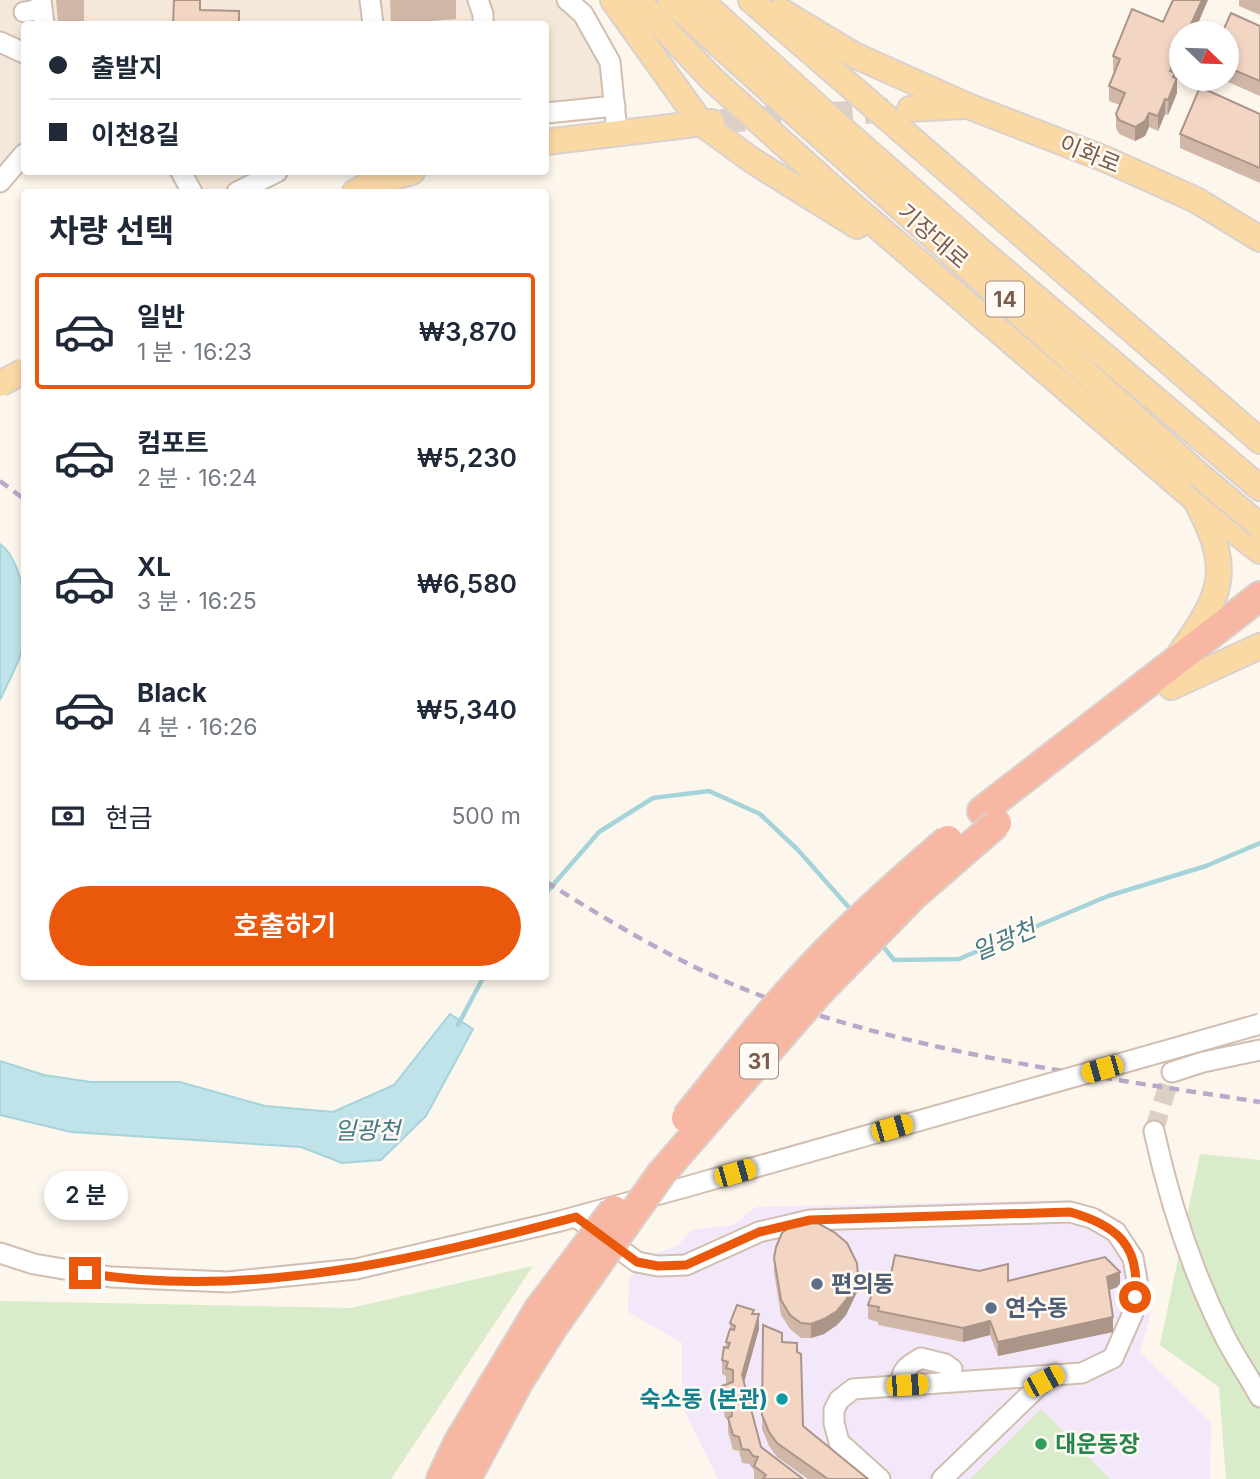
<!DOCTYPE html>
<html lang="ko">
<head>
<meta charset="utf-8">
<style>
  body { margin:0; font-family:Inter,"Noto Sans KR",sans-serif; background:#f6f6f7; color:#1f2937; height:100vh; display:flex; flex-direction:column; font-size:26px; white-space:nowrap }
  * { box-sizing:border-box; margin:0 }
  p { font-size:23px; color:#747a83 }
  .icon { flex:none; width:38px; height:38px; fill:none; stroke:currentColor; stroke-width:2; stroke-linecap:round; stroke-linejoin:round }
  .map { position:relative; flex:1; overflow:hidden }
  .drawer { position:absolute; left:21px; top:189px; width:528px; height:791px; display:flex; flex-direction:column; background:#fff; border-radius:7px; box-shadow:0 4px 10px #0003 }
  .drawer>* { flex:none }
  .banner { position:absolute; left:21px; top:21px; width:528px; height:154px; border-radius:7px; box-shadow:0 4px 10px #0003; display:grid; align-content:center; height:154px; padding:0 28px; background:#fff }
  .needle { width:46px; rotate:113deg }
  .buttons { position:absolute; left:1169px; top:21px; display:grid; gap:14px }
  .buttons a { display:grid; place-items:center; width:70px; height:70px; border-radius:50%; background:#fff; box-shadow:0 4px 10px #0003; font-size:35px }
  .end { position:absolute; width:32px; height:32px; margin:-16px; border:9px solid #ea580c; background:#fff; box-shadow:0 0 0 4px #fff }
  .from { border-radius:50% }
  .bubble { position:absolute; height:49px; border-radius:24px; background:#fff; box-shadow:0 4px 10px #0003; font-size:23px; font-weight:600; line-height:49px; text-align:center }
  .car { position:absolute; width:21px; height:42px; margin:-21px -10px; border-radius:9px; box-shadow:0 0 5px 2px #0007; background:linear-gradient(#f5c518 24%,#345 0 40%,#f5c518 0 76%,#345 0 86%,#f5c518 0) }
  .banner b { display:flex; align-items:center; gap:24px; height:66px; font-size:26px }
  .banner b+b { border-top:2px solid #e0e1e3 }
  .banner i { width:18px; height:18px; background:#1f2937 }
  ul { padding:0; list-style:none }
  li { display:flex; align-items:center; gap:21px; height:116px; margin:0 14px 10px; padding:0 14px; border:4px solid transparent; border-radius:7px }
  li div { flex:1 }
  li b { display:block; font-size:26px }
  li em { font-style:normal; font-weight:600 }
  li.selected { border-color:#ea580c }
  li>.icon { width:63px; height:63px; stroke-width:1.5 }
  h2 { padding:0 28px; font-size:32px; line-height:84px }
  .pay { display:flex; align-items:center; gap:18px; height:77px; padding:0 28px; font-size:26px }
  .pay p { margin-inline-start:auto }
  .primary-button { display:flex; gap:14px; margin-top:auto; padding:14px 28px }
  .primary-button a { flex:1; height:80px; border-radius:42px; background:#ea580c; color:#fff; font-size:28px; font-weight:600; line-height:80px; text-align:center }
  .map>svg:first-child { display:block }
  .residential { fill:#f5e8da }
  .education { fill:#f3e8fa }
  .green { fill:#d8ecc9 }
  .water { fill:#bfe3e8; stroke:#a5d3da; stroke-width:2 }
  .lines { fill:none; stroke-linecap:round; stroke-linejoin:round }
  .stream { stroke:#a5d3da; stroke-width:4.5 }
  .minor-tunnel { stroke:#dcd0c4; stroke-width:19; stroke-dasharray:19 10; stroke-linecap:butt }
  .major-tunnel { stroke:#dcd0c4; stroke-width:24; stroke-dasharray:24 12; stroke-linecap:butt }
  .minor-casing { stroke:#d1beb0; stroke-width:23 }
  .major-casing { stroke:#dad1cd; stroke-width:28 }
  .highway-casing { stroke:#dad1cd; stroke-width:32 }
  .minor { stroke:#fff; stroke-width:19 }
  .major { stroke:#fbd9a5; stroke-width:24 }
  .highway { stroke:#f7b7a3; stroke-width:28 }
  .rail { stroke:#b9a8c9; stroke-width:4.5; stroke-dasharray:10 7; stroke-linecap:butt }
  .minor-bridge-casing { stroke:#d1beb0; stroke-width:23; stroke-linecap:butt }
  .major-bridge-casing { stroke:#dad1cd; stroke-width:28; stroke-linecap:butt }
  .highway-bridge-casing { stroke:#dad1cd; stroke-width:32; stroke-linecap:butt }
  .minor-bridge { stroke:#fff; stroke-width:19 }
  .major-bridge { stroke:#fbd9a5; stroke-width:24 }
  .highway-bridge { stroke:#f7b7a3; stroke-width:28 }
  .wall { fill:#d1b7a8 }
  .shaded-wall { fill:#aa9588 }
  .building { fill:#f3d5c3; stroke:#aa9588; stroke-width:2 }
  .route { stroke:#ea580c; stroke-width:9 }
  .service-dot { fill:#5c6f8a; stroke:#fffaf3; stroke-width:2.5 }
  .culture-dot { fill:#0f9aa8; stroke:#fffaf3; stroke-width:2.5 }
  .leisure-dot { fill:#2e9e5b; stroke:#fffaf3; stroke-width:2.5 }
  .labels { text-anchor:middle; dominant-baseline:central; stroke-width:5; stroke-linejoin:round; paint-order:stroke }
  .shield { fill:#fffaf3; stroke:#a28b7f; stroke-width:2 }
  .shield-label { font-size:21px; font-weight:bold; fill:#7a5c4d }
  .street-label { font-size:23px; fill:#7a5c4d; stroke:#fffaf3 }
  .service-label { font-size:23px; font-weight:bold; fill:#4e5e75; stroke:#fffaf3; text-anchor:start }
  .culture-label { font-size:23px; font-weight:bold; fill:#0d838f; stroke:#fffaf3; text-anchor:end }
  .leisure-label { font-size:23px; font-weight:bold; fill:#27864d; stroke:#fffaf3; text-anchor:start }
  .water-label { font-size:24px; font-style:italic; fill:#437c86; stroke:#fffaf3 }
</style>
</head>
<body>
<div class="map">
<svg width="1260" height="1479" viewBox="0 0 1260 1479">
  <rect width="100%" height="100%" fill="#fdf6ec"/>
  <g class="residential">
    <polygon points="0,0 553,0 579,23 599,62 603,101 546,104 546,24 24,24 24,142 0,170"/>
    <polygon points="189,172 264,172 225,192 200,192"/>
  </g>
  <polygon class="education" points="1071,1200 1101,1209 1126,1228 1143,1251 1151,1285 1149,1321 1140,1352 1211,1422 1210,1479 718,1479 682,1406 682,1343 628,1312 629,1279 650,1255 677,1246 692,1230 733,1225 756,1207"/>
  <g class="green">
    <polygon points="1200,1154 1260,1160 1260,1479 1226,1479 1219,1387 1160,1345"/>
    <polygon points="533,1266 391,1479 0,1479 0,1301 351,1308"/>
    <polygon points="1041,1409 1110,1479 970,1479"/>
  </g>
  <g class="water">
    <path d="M0,544C23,561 30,617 24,643C20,662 8,682 0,700Z"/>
    <polygon points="450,1014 473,1029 426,1116 381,1160 342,1163 301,1147 71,1132 0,1115 0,1061 44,1075 91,1082 180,1082 265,1106 333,1112 394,1085"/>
  </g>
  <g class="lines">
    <g class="stream">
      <polyline points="546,893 599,832 653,798 709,791 760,814 798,850 852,911"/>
      <polyline points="881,944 894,960 959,959 1108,896 1206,866 1260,843"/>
      <polyline points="458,1025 484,976"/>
    </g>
    <polyline class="minor-tunnel" points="1154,1131 1172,1072"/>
    <polyline class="major-tunnel" points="721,121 895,110"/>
    <g class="minor-casing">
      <g id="minor">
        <polyline points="41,0 44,24"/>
        <polyline points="370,0 373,24"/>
        <polyline points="478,0 483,14 483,24"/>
        <polyline points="567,0 583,14 610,62 617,132"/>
        <polyline points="24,12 42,9"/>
        <polyline points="0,42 24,53"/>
        <polyline points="546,113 615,106"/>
        <polyline points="181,172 192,192"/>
        <polyline points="0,182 24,154"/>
        <polyline points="237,192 277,172"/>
        <polyline points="1172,1072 1203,1062 1260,1050"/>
        <path d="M1154,1131C1169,1200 1191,1268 1222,1331C1233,1354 1248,1375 1260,1397"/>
        <polyline points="576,1217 637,1262 658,1266 686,1265 759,1232 810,1220 1070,1212 1092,1218 1116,1232 1133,1258 1137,1281 1133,1313 1113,1358 1082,1373 853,1389 839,1400 834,1410 834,1423 839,1442 880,1479"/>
        <polyline points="0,1253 34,1264 111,1277 228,1282 356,1269 560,1221 682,1188"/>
        <path d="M907,1385L903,1382C899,1370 912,1363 921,1358L945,1364L952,1369L950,1379L947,1382"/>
        <polyline points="942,1479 1044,1381 1056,1374"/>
      </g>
    </g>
    <g class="major-casing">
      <g id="major">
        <polyline points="613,0 701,123 753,161 857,226"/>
        <polyline points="637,0 712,79 836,191 1196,500 1260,551"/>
        <path d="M670,0C845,160 1023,315 1198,474"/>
        <polyline points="700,0 831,119 981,251 1260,488"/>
        <polyline points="751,0 1260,441"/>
        <polyline points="781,11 854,55 968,106 1105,159 1196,200 1260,239"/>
        <polyline points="910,109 963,106"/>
        <polyline points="546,142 712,122"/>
        <polyline points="355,192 370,184 412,172"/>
        <path d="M1181,652C1221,596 1233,571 1199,507"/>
        <polyline points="1171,687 1260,646"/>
      </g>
    </g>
    <g class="highway-casing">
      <g id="highway">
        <polyline points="982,811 1260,596"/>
        <polyline points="441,1479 458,1443 539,1309"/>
        <polyline points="466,1479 519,1381 553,1327"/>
      </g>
    </g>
    <use href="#minor" class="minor"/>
    <use href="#major" class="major"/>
    <use href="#highway" class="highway"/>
    <g class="rail">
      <polyline points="0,481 24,499"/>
      <path d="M546,882C617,926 688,969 767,998C925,1055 1094,1076 1260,1102"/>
    </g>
    <g class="minor-bridge-casing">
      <polyline id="minor-bridge" points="682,1188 1260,1024"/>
    </g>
    <g class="major-bridge-casing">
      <g id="major-bridge">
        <polyline points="0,384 24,371"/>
        <polyline points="1198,474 1260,526"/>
      </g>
    </g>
    <g class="highway-bridge-casing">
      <g id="highway-bridge">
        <path d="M686,1118C731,1062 775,1004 825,953C864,913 906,876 948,840"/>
        <polyline points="539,1309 614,1210"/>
        <polyline points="553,1327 661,1174 820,991 913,896 997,823"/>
      </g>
    </g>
    <use href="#minor-bridge" class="minor-bridge"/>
    <use href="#major-bridge" class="major-bridge"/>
    <use href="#highway-bridge" class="highway-bridge"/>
  </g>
  <g class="wall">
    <polygon points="56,0 84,0 84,24 58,24"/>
    <polygon points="390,0 456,0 456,19 418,22 418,24 391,24"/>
    <polygon points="1239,0 1260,0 1260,15 1239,6"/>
    <polygon points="1163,22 1177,93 1168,115 1165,114 1158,131 1149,127 1145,136 1135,141 1119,134 1116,128 1116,114 1120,105 1109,101 1109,86 1115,72 1113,71 1113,56"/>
    <polygon points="1260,26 1260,96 1221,79 1227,79 1227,33"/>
    <polygon points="1260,114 1260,183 1180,148 1180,134"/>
    <polygon points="774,1258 858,1290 846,1315 837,1325 824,1334 811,1338 801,1338 790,1329 781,1315 774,1272"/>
    <polygon points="890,1278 1120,1286 1109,1290 1113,1332 998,1356 990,1335 963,1342 878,1325 878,1322 868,1319 868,1305"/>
    <polygon points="754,1314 759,1329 744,1382 761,1447 803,1479 754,1479 754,1470 749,1464 742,1463 739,1451 733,1450 728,1432 728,1419 725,1418 722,1401 722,1386 728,1383 726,1383 726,1376 722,1374 722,1360 726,1348 726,1342 730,1329 730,1323"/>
    <polygon points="763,1325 782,1342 797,1352 803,1426 868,1479 808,1479 777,1457 769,1446 762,1429"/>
  </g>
  <g class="shaded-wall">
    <polygon points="1202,0 1208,0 1194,33 1187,33"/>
    <polygon points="1181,46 1181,61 1175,76 1175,85 1177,78 1177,93 1168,115 1170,71"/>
    <polygon points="1165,99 1165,114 1158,131 1158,116"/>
    <polygon points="1149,113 1149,127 1145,136 1135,141 1135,127"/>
    <polygon points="1120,1272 1120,1286 1107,1291 1107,1277"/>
    <polygon points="858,1276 858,1290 846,1315 837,1325 824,1334 811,1338 811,1324"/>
    <polygon points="759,1314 759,1329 742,1390 742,1375"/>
    <polygon points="1113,1317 1113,1332 998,1356 998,1342"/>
    <polygon points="990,1321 990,1335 963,1342 963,1328"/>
  </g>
  <g class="building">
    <polygon points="174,0 200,0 200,10 239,11 239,24 173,24"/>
    <polygon points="1173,0 1202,0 1187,33 1181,33 1181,46 1170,71 1175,73 1173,77 1177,78 1168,100 1165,99 1158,116 1149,113 1145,121 1135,127 1119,120 1116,114 1125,93 1109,86 1120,59 1113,56 1132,9 1163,22"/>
    <polygon points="1231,13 1260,26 1260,81 1227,67 1227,33 1222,33"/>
    <polygon points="1200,87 1260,114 1260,168 1180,134"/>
    <polygon points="814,1221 834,1232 847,1243 857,1263 858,1276 846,1300 837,1311 824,1319 811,1324 801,1323 790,1315 781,1300 774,1258 776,1247 782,1233 794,1224"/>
    <polygon points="895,1255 979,1271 1008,1264 1008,1281 1105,1257 1120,1272 1107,1277 1113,1317 998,1342 990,1321 963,1328 878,1311 879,1307 868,1305 879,1275 890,1278"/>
    <polygon points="737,1305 754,1310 752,1314 759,1314 742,1375 761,1447 803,1479 763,1479 766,1475 754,1466 758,1457 753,1456 749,1450 742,1449 739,1437 733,1435 728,1418 732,1416 731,1405 725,1403 722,1386 733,1382 733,1370 726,1368 728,1362 722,1360 724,1347 728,1348 730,1343 726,1342 730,1329 734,1330 735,1326 730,1323"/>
    <polygon points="763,1325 782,1333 782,1342 797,1343 797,1352 801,1354 803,1426 868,1479 828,1479 777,1443 769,1432 762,1415"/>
  </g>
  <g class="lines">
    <path class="route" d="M85,1273C250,1300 417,1259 576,1217L637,1262L658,1266L686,1265L759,1232L810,1220L1070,1212C1116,1225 1141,1245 1135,1297"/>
  </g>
  <g class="service-dot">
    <circle cx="817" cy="1284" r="7"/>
    <circle cx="991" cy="1308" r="7"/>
  </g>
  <circle class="culture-dot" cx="782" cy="1399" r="7"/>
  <circle class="leisure-dot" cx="1041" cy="1444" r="7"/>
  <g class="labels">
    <g class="shield">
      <rect x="986" y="281.5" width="38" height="35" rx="5"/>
      <rect x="740" y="1043.5" width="38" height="35" rx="5"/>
    </g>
    <g class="shield-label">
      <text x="1005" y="299">14</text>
      <text x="759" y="1061">31</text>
    </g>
    <g class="street-label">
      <text transform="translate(1090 154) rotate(22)">이화로</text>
      <text transform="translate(933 236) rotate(41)">기장대로</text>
    </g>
    <g class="service-label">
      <text x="831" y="1284">편의동</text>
      <text x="1005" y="1308">연수동</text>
    </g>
    <g class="culture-label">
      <text x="768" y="1399">숙소동 (본관)</text>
    </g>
    <g class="leisure-label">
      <text x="1055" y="1444">대운동장</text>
    </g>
    <g class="water-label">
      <text transform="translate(1004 940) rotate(-23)">일광천</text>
      <text x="367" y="1130">일광천</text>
    </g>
  </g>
</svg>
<div class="buttons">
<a><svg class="needle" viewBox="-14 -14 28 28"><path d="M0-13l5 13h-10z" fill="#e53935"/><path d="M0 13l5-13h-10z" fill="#747a83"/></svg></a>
</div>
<i class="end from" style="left:1135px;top:1297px"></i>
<i class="end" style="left:85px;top:1273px"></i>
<div class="bubble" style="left:44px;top:1171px;width:84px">2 분</div>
<i class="car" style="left:1102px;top:1069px;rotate:254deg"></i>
<i class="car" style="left:892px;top:1128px;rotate:74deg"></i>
<i class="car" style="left:735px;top:1173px;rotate:74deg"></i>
<i class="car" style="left:1044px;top:1381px;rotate:62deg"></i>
<i class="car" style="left:907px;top:1385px;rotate:86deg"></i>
<div class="banner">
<b><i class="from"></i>출발지</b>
<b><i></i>이천8길</b>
</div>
<section class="drawer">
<h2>차량 선택</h2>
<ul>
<li class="selected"><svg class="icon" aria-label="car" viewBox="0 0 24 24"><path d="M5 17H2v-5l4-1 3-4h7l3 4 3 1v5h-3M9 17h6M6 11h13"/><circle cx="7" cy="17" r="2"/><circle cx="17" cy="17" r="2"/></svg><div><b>일반</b><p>1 분 · 16:23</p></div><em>₩3,870</em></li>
<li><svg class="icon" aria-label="car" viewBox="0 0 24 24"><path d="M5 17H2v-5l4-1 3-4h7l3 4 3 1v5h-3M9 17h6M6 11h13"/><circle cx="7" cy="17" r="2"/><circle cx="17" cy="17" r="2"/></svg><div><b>컴포트</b><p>2 분 · 16:24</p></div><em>₩5,230</em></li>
<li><svg class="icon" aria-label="car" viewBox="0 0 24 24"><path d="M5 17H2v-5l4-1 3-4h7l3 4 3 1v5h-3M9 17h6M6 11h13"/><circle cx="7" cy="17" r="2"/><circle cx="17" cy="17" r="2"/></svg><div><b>XL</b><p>3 분 · 16:25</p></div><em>₩6,580</em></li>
<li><svg class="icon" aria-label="car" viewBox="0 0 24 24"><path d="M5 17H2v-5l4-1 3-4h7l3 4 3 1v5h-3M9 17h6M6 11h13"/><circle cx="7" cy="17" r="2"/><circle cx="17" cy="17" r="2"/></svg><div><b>Black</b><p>4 분 · 16:26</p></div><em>₩5,340</em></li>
</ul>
<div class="pay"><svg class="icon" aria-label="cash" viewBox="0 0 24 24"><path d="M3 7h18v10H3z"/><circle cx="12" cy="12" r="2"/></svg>현금<p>500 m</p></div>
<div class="primary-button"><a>호출하기</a></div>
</section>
</div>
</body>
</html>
